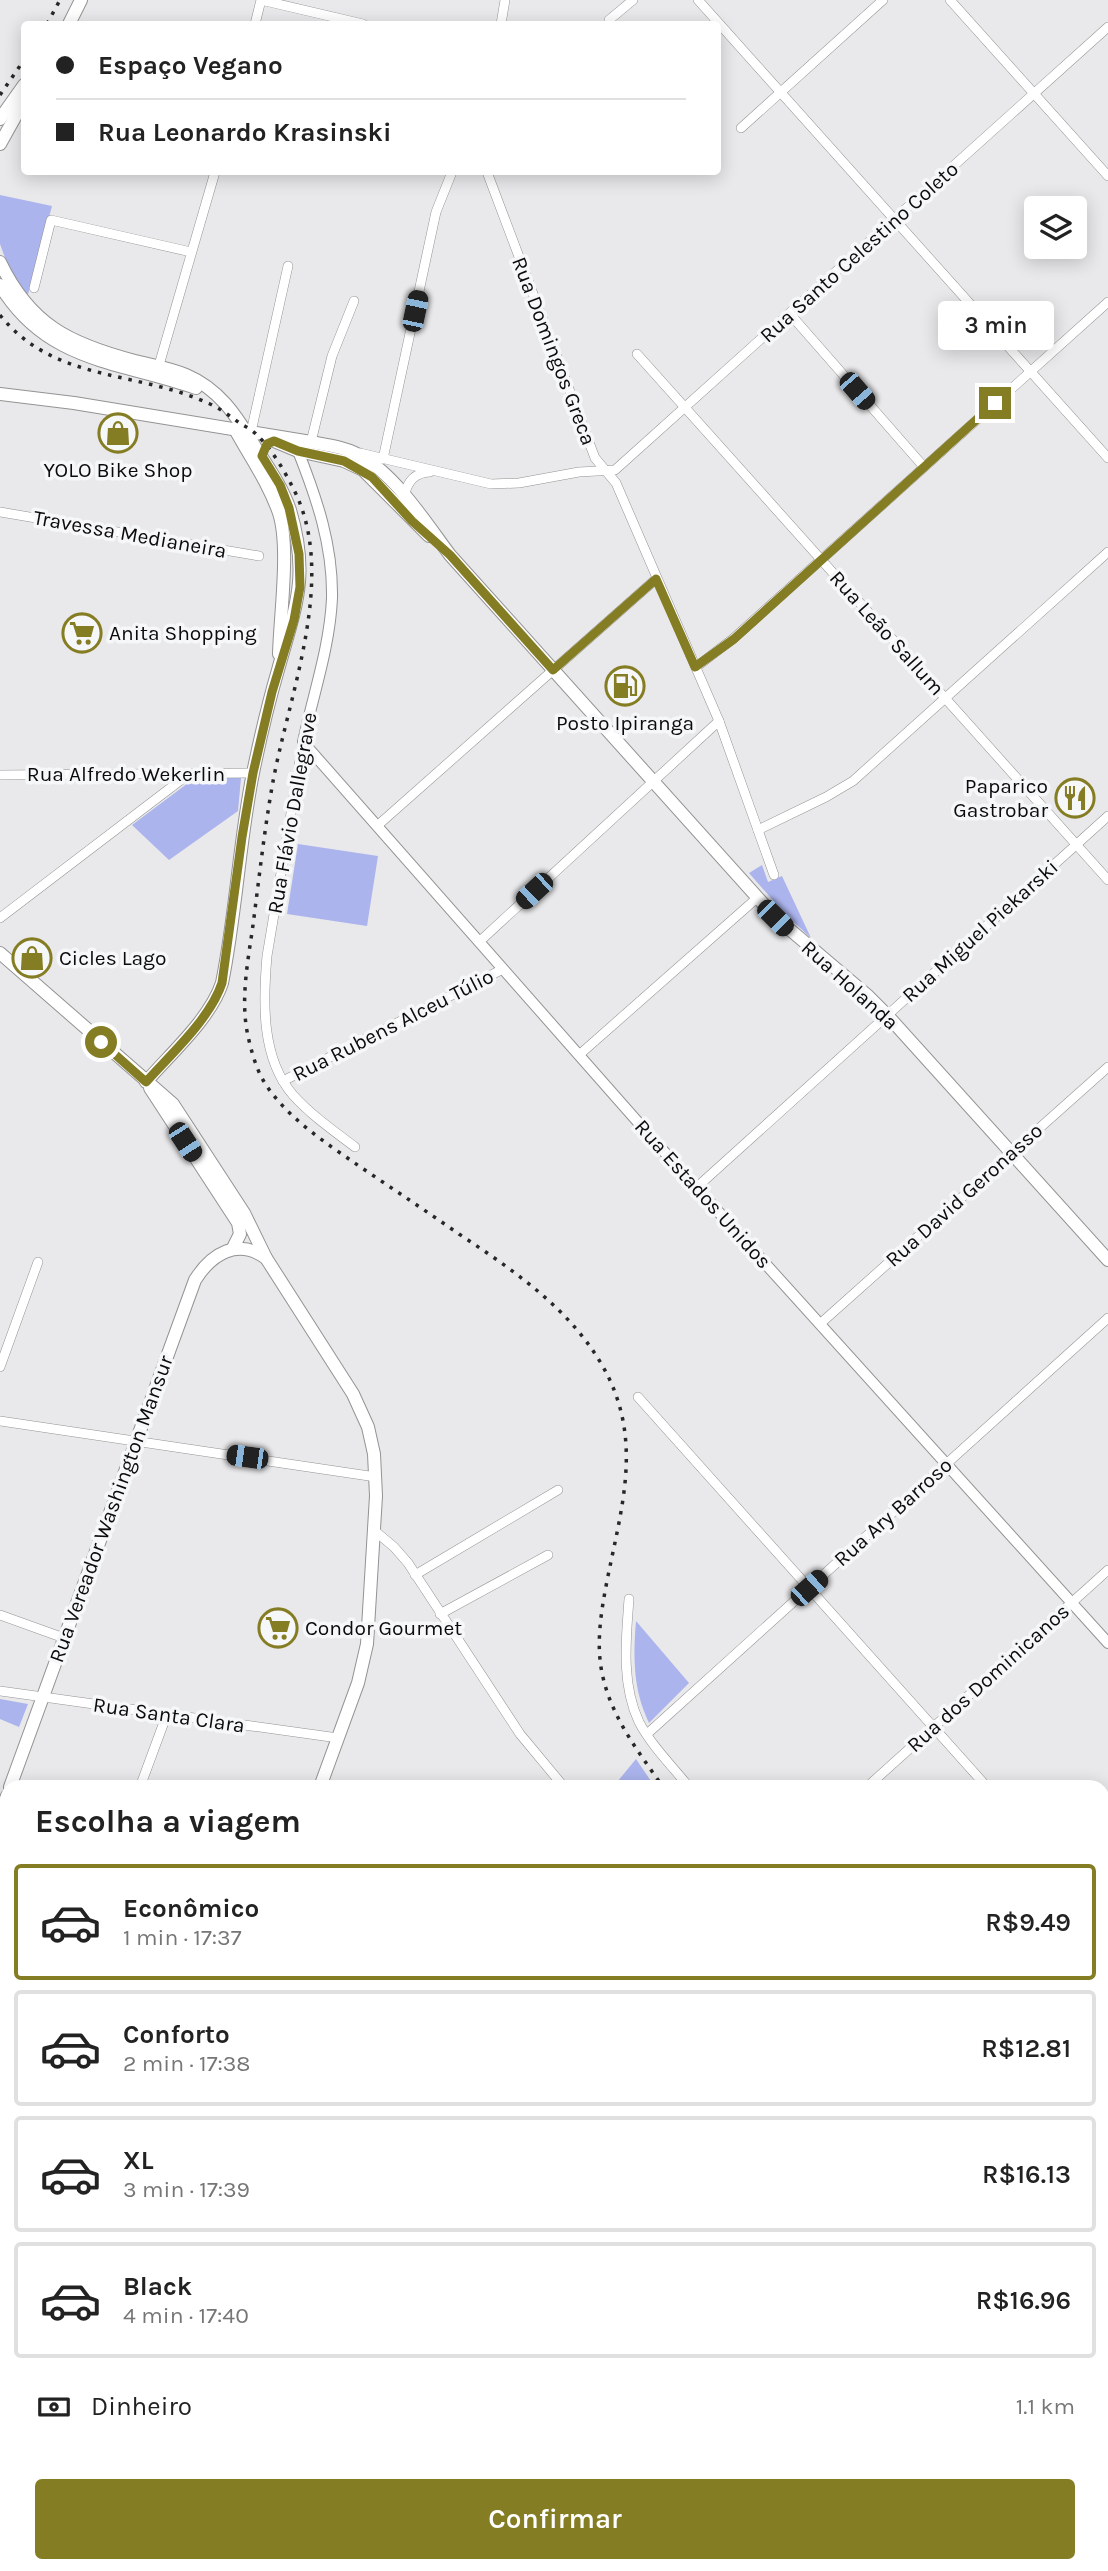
<!DOCTYPE html>
<html lang="pt">
<head>
<meta charset="utf-8">
<style>
  body { margin:0; font-family:Karla,sans-serif; background:#f6f6f6; color:#222; height:100vh; display:flex; flex-direction:column; font-size:26px; white-space:nowrap }
  * { box-sizing:border-box; margin:0 }
  p { font-size:23px; color:#767676 }
  .icon { flex:none; width:38px; height:38px; fill:none; stroke:currentColor; stroke-width:2; stroke-linecap:round; stroke-linejoin:round }
  .map { position:relative; flex:1; overflow:hidden }
  .side { position:absolute; left:0px; top:1780px; width:1110px; height:793px; display:flex; flex-direction:column; background:#fff; border-radius:21px 21px 0 0; box-shadow:0 4px 18px #0003 }
  .side>* { flex:none }
  .top-card { position:absolute; left:21px; top:21px; width:700px; height:154px; border-radius:7px; box-shadow:0 4px 18px #0003; display:grid; align-content:center; height:154px; padding:0 35px; background:#fff }
  .tools { position:absolute; left:1024px; top:196px; display:grid; gap:14px }
  .tools a { display:grid; place-items:center; width:63px; height:63px; border-radius:7px; background:#fff; box-shadow:0 4px 18px #0003; font-size:35px }
  .end { position:absolute; width:32px; height:32px; margin:-16px; border:9px solid #857d23; background:#fff; box-shadow:0 0 0 4px #fff }
  .from { border-radius:50% }
  .bubble { position:absolute; height:49px; border-radius:7px; background:#fff; box-shadow:0 4px 18px #0003; font-size:23px; font-weight:600; line-height:49px; text-align:center }
  .car { position:absolute; width:21px; height:42px; margin:-21px -10px; border-radius:9px; box-shadow:0 0 5px 2px #0007; background:linear-gradient(#222 24%,#8ab4d8 0 40%,#222 0 76%,#8ab4d8 0 86%,#222 0) }
  .top-card b { display:flex; align-items:center; gap:24px; height:66px; font-size:26px }
  .top-card b+b { border-top:2px solid #e0e0e0 }
  .top-card i { width:18px; height:18px; background:#222 }
  ul { padding:0; list-style:none }
  li { display:flex; align-items:center; gap:21px; height:116px; margin:0 14px 10px; padding:0 21px; border:4px solid #e0e0e0; border-radius:7px }
  li div { flex:1 }
  li b { display:block; font-size:26px }
  li em { font-style:normal; font-weight:600 }
  li.current { border-color:#857d23 }
  li>.icon { width:63px; height:63px; stroke-width:1.5 }
  h2 { padding:0 35px; font-size:32px; line-height:84px }
  .pay { display:flex; align-items:center; gap:18px; height:77px; padding:0 35px; font-size:26px }
  .pay p { margin-inline-start:auto }
  .button { display:flex; gap:14px; margin-top:auto; padding:14px 35px }
  .button a { flex:1; height:80px; border-radius:7px; background:#857d23; color:#fff; font-size:28px; font-weight:600; line-height:80px; text-align:center }
  .map>svg:first-child { display:block }
  .green { fill:#abb4ed }
  .lines { fill:none; stroke-linecap:round; stroke-linejoin:round }
  .minor-casing { stroke:#939394; stroke-width:10 }
  .tertiary-casing { stroke:#939394; stroke-width:12 }
  .secondary-casing { stroke:#939394; stroke-width:14 }
  .minor { stroke:#fff; stroke-width:9 }
  .tertiary { stroke:#fff; stroke-width:10 }
  .secondary { stroke:#fff; stroke-width:12 }
  .rail { stroke:#272728; stroke-width:3.5; stroke-dasharray:3.5 7; stroke-linecap:butt }
  .route { stroke:#857d23; stroke-width:9 }
  .labels { text-anchor:middle; dominant-baseline:central; stroke-width:7; stroke-linejoin:round; paint-order:stroke }
  .street-label { font-size:21px; fill:#0b0b0c; stroke:#f6f7f8 }
  .poi-label { font-size:21px; fill:#0b0b0c; stroke:#f6f7f8; text-anchor:start }
</style>
</head>
<body>
<div class="map">
<svg width="1108" height="2571" viewBox="0 0 1108 2571">
  <rect width="100%" height="100%" fill="#e9e9eb"/>
  <g class="green">
    <polygon points="0,195 52,206 27,298 8,266 0,244"/>
    <polygon points="196,777 241,778 238,811 169,860 132,825"/>
    <polygon points="298,844 378,856 367,926 287,914"/>
    <polygon points="762,865 768,882 782,876 811,938 784,913 749,873"/>
    <path d="M636,1621L689,1683L649,1723C633,1690 633,1657 636,1621Z"/>
    <polygon points="0,1699 28,1704 19,1727 0,1719"/>
    <polygon points="636,1759 655,1787 613,1787"/>
    <polygon points="136,2566 205,2566 210,2571 140,2571"/>
    <polygon points="267,2566 363,2566 359,2571 258,2571 266,2569"/>
  </g>
  <g class="lines">
    <g class="minor-casing">
      <g id="minor">
        <polyline points="698,0 1108,458"/>
        <polyline points="950,0 1108,176"/>
        <polyline points="609,20 633,0"/>
        <polyline points="255,24 261,0 363,24"/>
        <polyline points="501,24 505,0"/>
        <polyline points="741,128 883,0"/>
        <polyline points="487,172 595,458 616,483 719,721 774,875"/>
        <polyline points="34,288 51,220 191,252"/>
        <polyline points="790,314 924,467"/>
        <polyline points="637,354 1108,880"/>
        <polyline points="157,372 215,172"/>
        <polyline points="251,432 288,266"/>
        <polyline points="311,442 332,356 354,301"/>
        <polyline points="360,453 491,484 519,483 579,472 615,470 1108,27"/>
        <polyline points="383,459 436,212 452,172"/>
        <path d="M404,496C408,481 414,473 430,472"/>
        <polyline points="0,512 259,556"/>
        <polyline points="696,667 734,638 1108,302"/>
        <path d="M303,742L267,956C263,1002 261,1058 293,1095C311,1115 334,1131 355,1147"/>
        <polyline points="0,775 253,773"/>
        <polyline points="377,826 656,579"/>
        <polyline points="758,830 826,797 853,781 1108,552"/>
        <polyline points="0,918 190,773"/>
        <polyline points="479,942 719,721"/>
        <polyline points="579,1055 757,898"/>
        <polyline points="283,1081 503,969"/>
        <polyline points="697,1187 1108,816"/>
        <polyline points="821,1323 1108,1067"/>
        <polyline points="0,1367 38,1262"/>
        <polyline points="638,1397 987,1787"/>
        <polyline points="0,1421 376,1477"/>
        <polyline points="375,1531 394,1547 408,1563 520,1734 564,1787"/>
        <polyline points="415,1575 558,1490"/>
        <path d="M629,1599C626,1639 621,1684 639,1722C651,1745 672,1766 689,1787"/>
        <polyline points="440,1614 548,1555"/>
        <polyline points="0,1615 64,1638"/>
        <polyline points="0,1691 338,1738"/>
        <polyline points="647,1734 1108,1318"/>
        <polyline points="140,1787 167,1714"/>
        <polyline points="867,1787 1108,1570"/>
        <polyline points="1102,1809 1108,1804"/>
        <polyline points="0,1877 7,1878"/>
        <polyline points="1102,1916 1108,1922"/>
        <polyline points="0,2004 7,2007"/>
        <polyline points="1102,2134 1108,2135"/>
        <polyline points="1102,2335 1108,2344"/>
        <polyline points="1102,2377 1108,2372"/>
        <polyline points="618,2566 623,2571"/>
        <polyline points="847,2566 851,2571"/>
        <polyline points="886,2571 892,2566"/>
      </g>
    </g>
    <g class="tertiary-casing">
      <g id="tertiary">
        <path d="M298,451C317,499 333,546 332,598C330,646 313,695 303,742L659,1146L1108,1643"/>
        <polyline points="1102,2015 1108,2010"/>
        <polyline points="0,2548 7,2549"/>
        <polyline points="425,2566 430,2571"/>
      </g>
    </g>
    <g class="secondary-casing">
      <g id="secondary">
        <polyline points="69,24 81,0"/>
        <polyline points="0,119 24,85"/>
        <polyline points="0,144 24,101"/>
        <path d="M0,262C30,325 70,344 135,361C151,365 170,368 186,375C219,389 236,415 254,445C267,466 282,486 290,510C310,577 295,608 278,670C268,704 260,739 253,773C239,843 236,914 222,983C210,1019 171,1053 146,1082"/>
        <path d="M0,285C47,363 119,361 196,388"/>
        <path d="M0,394L74,403L311,442C327,445 344,447 359,455C395,474 426,523 450,555L775,917L867,995L887,1015L1108,1260"/>
        <path d="M236,431C251,458 269,484 279,513C290,547 280,615 279,654"/>
        <polyline points="274,441 298,451 344,461 363,470 429,536"/>
        <polyline points="0,953 173,1104 244,1213 266,1258 353,1394 368,1427 374,1454 376,1496 367,1644 358,1683 320,1787"/>
        <polyline points="150,1088 238,1223 240,1234 233,1248"/>
        <path d="M10,1787L195,1280C212,1253 238,1238 266,1258"/>
        <polyline points="0,1815 7,1796"/>
        <polyline points="0,2117 7,2120"/>
        <polyline points="0,2270 7,2259"/>
      </g>
    </g>
    <use href="#minor" class="minor"/>
    <use href="#tertiary" class="tertiary"/>
    <use href="#secondary" class="secondary"/>
    <g class="rail">
      <polyline points="47,24 60,0"/>
      <polyline points="0,95 24,60"/>
      <path d="M0,315C54,383 138,370 210,404C221,409 231,417 241,424C245,426 253,431 256,434C271,448 284,470 293,488C339,576 288,695 272,787C264,833 259,879 253,925C248,961 240,1000 248,1036C251,1050 256,1068 263,1080C284,1116 326,1143 359,1166C393,1189 426,1211 459,1234C513,1270 569,1308 602,1365C644,1438 622,1505 607,1581C601,1612 596,1643 602,1673C611,1717 638,1751 663,1787"/>
      <polyline points="1102,2107 1108,2108"/>
    </g>
  </g>
  <g class="lines">
    <path class="route" d="M101,1042L146,1082C171,1054 210,1019 222,983L242,837L253,773L272,692L294,620L300,587L299,554L289,508L280,485L262,456L267,444L274,441L298,451L344,461L372,477L412,521L450,555L553,670L656,579L695,667L734,639L995,403"/>
  </g>
  <defs>
    <g id="shop-ring" transform="scale(2.0125)"><circle r="9.5" fill="#f6f7f8" stroke="#857d23" stroke-width="1.5"/><path d="M-5-2.5h2.3a2.7 3.5 0 0 1 5.4 0H5L5.5 6h-11ZM-1.5-2.5h3a1.5 2.3 0 0 0-3 0Z" fill="#857d23"/></g>
    <g id="supermarket-ring" transform="scale(2.0125)"><circle r="9.5" fill="#f6f7f8" stroke="#857d23" stroke-width="1.5"/><path d="M-6-5.5h2.5l.6 2H6L4.5 2H-2.5L-4.4-4H-6ZM-1.5 3.2a1.3 1.3 0 1 0 .1 0ZM3 3.2a1.3 1.3 0 1 0 .1 0Z" fill="#857d23"/></g>
    <g id="fuel-ring" transform="scale(2.0125)"><circle r="9.5" fill="#f6f7f8" stroke="#857d23" stroke-width="1.5"/><path d="M-5.5-6h7V0h2V4h1.3V-2.5L3-4.5l.8-.8L6-3V5H2.5V1h-1V6h-7ZM-4.2-4.7v3.2H.2V-4.7Z" fill="#857d23"/></g>
    <g id="restaurant-ring" transform="scale(2.0125)"><circle r="9.5" fill="#f6f7f8" stroke="#857d23" stroke-width="1.5"/><path d="M-5-6h1v4h1v-4h1v4h1v-4h1v5L-1.5 .5V6h-2V.5L-5-1ZM5-6V6H3V1.5H1.5Q1.5-4 5-6Z" fill="#857d23"/></g>
  </defs>
  <g fill-rule="evenodd">
    <use href="#shop-ring" x="118" y="433"/>
    <use href="#supermarket-ring" x="82" y="633"/>
    <use href="#fuel-ring" x="625" y="686"/>
    <use href="#restaurant-ring" x="1075" y="798"/>
    <use href="#shop-ring" x="32" y="958"/>
    <use href="#supermarket-ring" x="278" y="1628"/>
  </g>
  <g class="labels">
    <g class="street-label">
      <text transform="translate(859 252) rotate(-42)">Rua Santo Celestino Coleto</text>
      <text transform="translate(554 351) rotate(69)">Rua Domingos Greca</text>
      <text transform="translate(130 534) rotate(10)">Travessa Medianeira</text>
      <text transform="translate(887 633) rotate(48)">Rua Leão Sallum</text>
      <text x="126" y="774">Rua Alfredo Wekerlin</text>
      <text transform="translate(292 813) rotate(-80)">Rua Flávio Dallegrave</text>
      <text transform="translate(980 931) rotate(-42)">Rua Miguel Piekarski</text>
      <text transform="translate(850 985) rotate(42)">Rua Holanda</text>
      <text transform="translate(393 1025) rotate(-27)">Rua Rubens Alceu Túlio</text>
      <text transform="translate(703 1194) rotate(48)">Rua Estados Unidos</text>
      <text transform="translate(964 1195) rotate(-42)">Rua David Geronasso</text>
      <text transform="translate(111 1509) rotate(-70)">Rua Vereador Washington Mansur</text>
      <text transform="translate(893 1512) rotate(-42)">Rua Ary Barroso</text>
      <text transform="translate(988 1678) rotate(-42)">Rua dos Dominicanos</text>
      <text transform="translate(169 1715) rotate(8)">Rua Santa Clara</text>
    </g>
    <g class="poi-label">
      <text x="118" y="470" text-anchor="middle">YOLO Bike Shop</text>
      <text x="109" y="633">Anita Shopping</text>
      <text x="625" y="723" text-anchor="middle">Posto Ipiranga</text>
      <text x="1048" y="786" text-anchor="end">Paparico<tspan x="1048" dy="24">Gastrobar</tspan></text>
      <text x="59" y="958">Cicles Lago</text>
      <text x="305" y="1628">Condor Gourmet</text>
    </g>
  </g>
</svg>
<div class="tools">
<a><svg class="icon" aria-label="layers" viewBox="0 0 24 24"><path d="M12 4l9 5-9 5-9-5zM3 14l9 5 9-5"/></svg></a>
</div>
<i class="end from" style="left:101px;top:1042px"></i>
<i class="end" style="left:995px;top:403px"></i>
<div class="bubble" style="left:938px;top:301px;width:116px">3 min</div>
<i class="car" style="left:415px;top:311px;rotate:12deg"></i>
<i class="car" style="left:857px;top:391px;rotate:139deg"></i>
<i class="car" style="left:534px;top:891px;rotate:227deg"></i>
<i class="car" style="left:775px;top:918px;rotate:135deg"></i>
<i class="car" style="left:185px;top:1142px;rotate:147deg"></i>
<i class="car" style="left:247px;top:1457px;rotate:278deg"></i>
<i class="car" style="left:809px;top:1588px;rotate:48deg"></i>
<div class="top-card">
<b><i class="from"></i>Espaço Vegano</b>
<b><i></i>Rua Leonardo Krasinski</b>
</div>
<section class="side">
<h2>Escolha a viagem</h2>
<ul>
<li class="current"><svg class="icon" aria-label="car" viewBox="0 0 24 24"><path d="M5 17H2v-5l4-1 3-4h7l3 4 3 1v5h-3M9 17h6M6 11h13"/><circle cx="7" cy="17" r="2"/><circle cx="17" cy="17" r="2"/></svg><div><b>Econômico</b><p>1 min · 17:37</p></div><em>R$9.49</em></li>
<li><svg class="icon" aria-label="car" viewBox="0 0 24 24"><path d="M5 17H2v-5l4-1 3-4h7l3 4 3 1v5h-3M9 17h6M6 11h13"/><circle cx="7" cy="17" r="2"/><circle cx="17" cy="17" r="2"/></svg><div><b>Conforto</b><p>2 min · 17:38</p></div><em>R$12.81</em></li>
<li><svg class="icon" aria-label="car" viewBox="0 0 24 24"><path d="M5 17H2v-5l4-1 3-4h7l3 4 3 1v5h-3M9 17h6M6 11h13"/><circle cx="7" cy="17" r="2"/><circle cx="17" cy="17" r="2"/></svg><div><b>XL</b><p>3 min · 17:39</p></div><em>R$16.13</em></li>
<li><svg class="icon" aria-label="car" viewBox="0 0 24 24"><path d="M5 17H2v-5l4-1 3-4h7l3 4 3 1v5h-3M9 17h6M6 11h13"/><circle cx="7" cy="17" r="2"/><circle cx="17" cy="17" r="2"/></svg><div><b>Black</b><p>4 min · 17:40</p></div><em>R$16.96</em></li>
</ul>
<div class="pay"><svg class="icon" aria-label="cash" viewBox="0 0 24 24"><path d="M3 7h18v10H3z"/><circle cx="12" cy="12" r="2"/></svg>Dinheiro<p>1.1 km</p></div>
<div class="button"><a>Confirmar</a></div>
</section>
</div>
</body>
</html>
